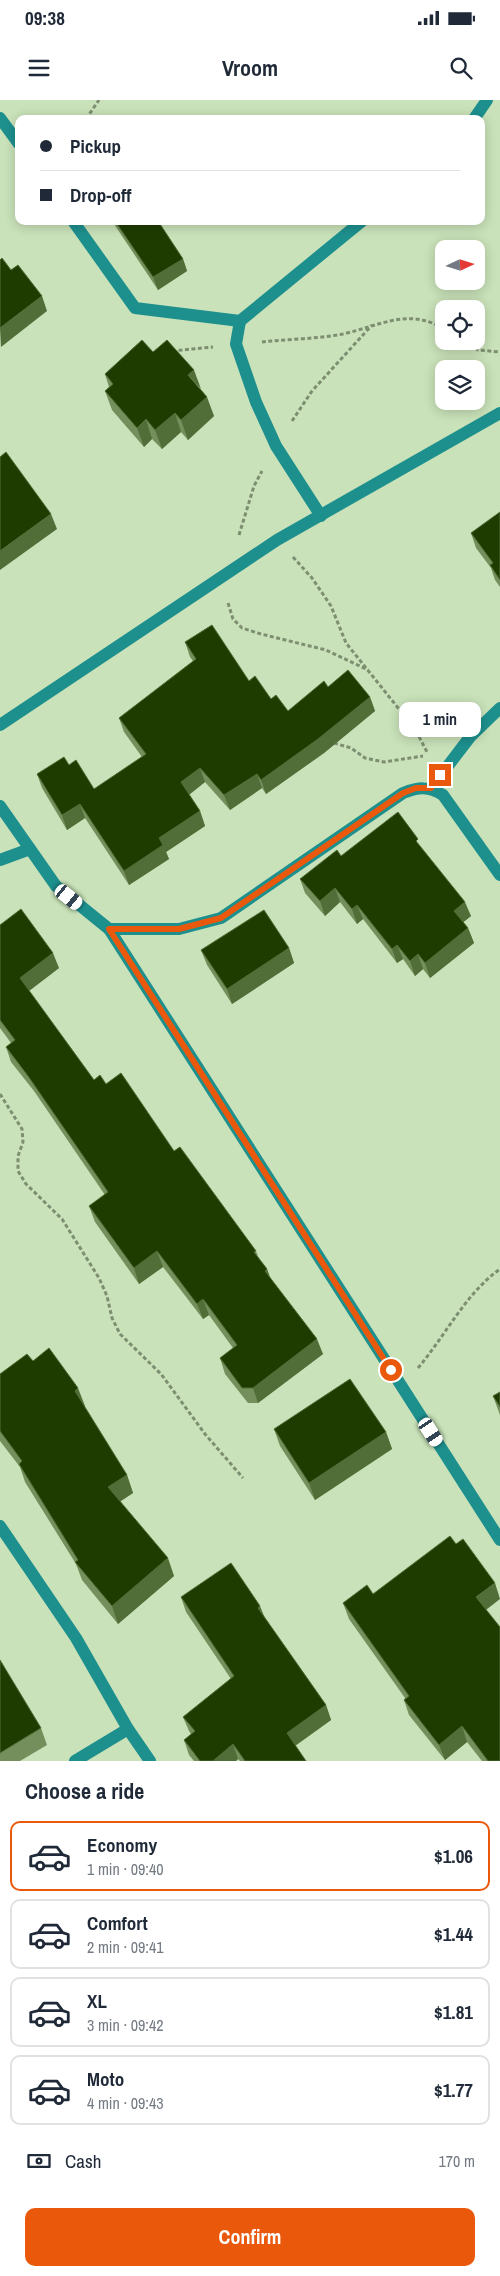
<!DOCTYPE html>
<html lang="en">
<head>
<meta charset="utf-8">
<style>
  body { margin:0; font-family:"Archivo Narrow",sans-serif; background:#f2f2f3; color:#1f2937; height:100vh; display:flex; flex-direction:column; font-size:19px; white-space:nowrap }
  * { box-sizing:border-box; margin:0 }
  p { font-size:16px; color:#747a83 }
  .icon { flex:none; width:28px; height:28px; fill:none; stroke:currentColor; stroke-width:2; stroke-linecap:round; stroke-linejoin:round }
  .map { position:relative; height:1661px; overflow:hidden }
  .details { display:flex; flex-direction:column; background:#fff; flex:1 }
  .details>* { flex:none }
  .banner { position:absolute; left:15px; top:15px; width:470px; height:110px; border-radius:10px; box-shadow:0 2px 12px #0003; display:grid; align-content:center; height:110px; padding:0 25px; background:#fff }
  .needle { width:32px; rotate:86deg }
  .fabs { position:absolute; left:435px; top:140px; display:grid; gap:10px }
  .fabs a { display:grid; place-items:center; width:50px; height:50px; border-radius:10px; background:#fff; box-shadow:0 2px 12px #0003; font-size:25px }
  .end { position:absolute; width:22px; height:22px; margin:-11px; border:6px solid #ea580c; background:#fff; box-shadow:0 0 0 2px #fff }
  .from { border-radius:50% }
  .bubble { position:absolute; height:35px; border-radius:10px; background:#fff; box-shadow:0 2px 12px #0003; font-size:16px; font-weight:700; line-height:35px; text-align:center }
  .car { position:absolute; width:15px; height:30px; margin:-15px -8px; border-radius:6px; box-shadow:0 0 4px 1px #0007; background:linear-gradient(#fff 24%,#345 0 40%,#fff 0 76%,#345 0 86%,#fff 0) }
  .banner b { display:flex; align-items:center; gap:18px; height:48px; font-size:19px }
  .banner b+b { border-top:1px solid #e0e1e3 }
  .banner i { width:12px; height:12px; background:#1f2937 }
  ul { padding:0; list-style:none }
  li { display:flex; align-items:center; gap:15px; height:70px; margin:0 10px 8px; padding:0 15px; border:2px solid #e0e1e3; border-radius:10px }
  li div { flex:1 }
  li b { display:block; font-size:19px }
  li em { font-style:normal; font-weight:700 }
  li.current { border-color:#ea580c }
  li>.icon { width:45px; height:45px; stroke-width:1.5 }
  h2 { padding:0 25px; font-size:22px; line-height:60px }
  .pay { display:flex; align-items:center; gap:12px; height:55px; padding:0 25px; font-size:19px }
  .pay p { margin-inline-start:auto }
  .button { display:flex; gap:10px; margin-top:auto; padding:10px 25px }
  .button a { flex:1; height:58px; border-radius:10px; background:#ea580c; color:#fff; font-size:20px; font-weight:700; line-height:58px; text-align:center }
  .status { display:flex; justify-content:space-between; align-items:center; height:35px; padding:0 25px; background:#fff; direction:ltr }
  .status svg { height:14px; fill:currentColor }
  header { display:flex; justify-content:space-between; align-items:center; height:65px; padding:0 25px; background:#fff; font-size:22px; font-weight:700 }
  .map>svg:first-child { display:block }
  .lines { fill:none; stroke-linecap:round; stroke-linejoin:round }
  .path { stroke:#7d8e71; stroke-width:3; stroke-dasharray:4 2.5; stroke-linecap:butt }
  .minor { stroke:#1d908e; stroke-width:12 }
  .wall { fill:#748f5c }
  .shaded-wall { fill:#516e38 }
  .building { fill:#1e3c00; stroke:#516e38 }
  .route { stroke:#ea580c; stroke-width:6 }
</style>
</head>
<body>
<div class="status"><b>09:38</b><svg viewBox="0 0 49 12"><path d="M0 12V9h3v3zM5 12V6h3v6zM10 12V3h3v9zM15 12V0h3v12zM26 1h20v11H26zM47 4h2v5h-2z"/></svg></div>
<header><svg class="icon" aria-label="menu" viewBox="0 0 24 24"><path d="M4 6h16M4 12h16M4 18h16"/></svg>Vroom<svg class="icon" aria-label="search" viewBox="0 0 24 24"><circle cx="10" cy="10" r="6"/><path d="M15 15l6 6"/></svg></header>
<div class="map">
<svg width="500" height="1661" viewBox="0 0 500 1661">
  <rect width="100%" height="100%" fill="#c9e2b9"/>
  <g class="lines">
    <g class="path">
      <polyline points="86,19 99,0"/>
      <polyline points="464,241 478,250 500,252"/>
      <path d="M262,242C288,239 317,239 343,234C379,226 409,207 444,229"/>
      <polyline points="172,251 213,247"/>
      <polyline points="292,321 312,291 372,225"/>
      <polyline points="239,435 254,386 262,371"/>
      <polyline points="293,457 312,478 331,506 346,543 415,629 427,652"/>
      <polyline points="228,503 233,519 242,528 261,534 326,550 368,570"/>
      <polyline points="334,643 351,648 365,658 384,662 423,656"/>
      <polyline points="0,994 22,1029 23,1042 18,1056 18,1071 26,1084 62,1119 99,1178 107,1196 112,1218 120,1234 161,1274 205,1334 243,1378"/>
      <path d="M418,1268C446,1235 465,1194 500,1169"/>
    </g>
    <g class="minor">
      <polyline points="0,18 19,44"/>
      <polyline points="474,19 487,0"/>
      <polyline points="73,121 135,208 240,221 362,121"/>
      <polyline points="240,221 236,244 256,302 276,346 321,416"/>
      <polyline points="0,625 277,440 500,313"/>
      <polyline points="431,688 470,637 500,608"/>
      <polyline points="0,706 56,786 109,829 500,1440"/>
      <polyline points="0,760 30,749"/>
      <path d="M109,829H179L221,818L403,693C419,687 428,686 443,695L500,775"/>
      <polyline points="0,1426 76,1538 128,1629 150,1661"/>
      <polyline points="75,1661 128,1629"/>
    </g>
  </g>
  <g class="wall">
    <polygon points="112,121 158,121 183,159 187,171 158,190"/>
    <polygon points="153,252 201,290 214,316 188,340 181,332 162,349 152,339 144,347 112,310 105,291 109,287 105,274"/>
    <polygon points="500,412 500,487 495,480 491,468 476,448 471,433"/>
    <polygon points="185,542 249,581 271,599 288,611 328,587 370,597 375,611 324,653 266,694 262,688 230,710 205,682 189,695 200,711 205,726 166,752 169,759 129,785 85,718 67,730 42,688 37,674 69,665 94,689 142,657 124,632 119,618 193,561 190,557"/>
    <polygon points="420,747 471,816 463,822 468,828 474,843 430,878 423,869 415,876 403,859 397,863 363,819 357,824 340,802 325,816 305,793 300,779 341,756"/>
    <polygon points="0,825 59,868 29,891 94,980 106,984 174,1051 256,1151 259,1159 267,1169 270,1178 323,1254 258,1303 248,1303 225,1274 220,1258 233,1248 209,1215 203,1219 163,1167 139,1184 95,1122 89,1106 105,1095 34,991 11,962 6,947 11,943 0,928"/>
    <polygon points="289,848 294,863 232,904 207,865 201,850"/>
    <polygon points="33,1261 85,1306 84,1306 127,1375 133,1393 120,1401 174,1476 118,1524 82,1480 76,1464 25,1382 20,1367 0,1341 0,1274"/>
    <polygon points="500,1292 500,1315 493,1296"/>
    <polygon points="274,1329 386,1332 392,1349 315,1400 280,1346"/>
    <polygon points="373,1494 486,1509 500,1661 482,1661 467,1642 445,1660 409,1615 404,1600 405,1598 349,1519 343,1503"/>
    <polygon points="181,1497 265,1518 326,1605 331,1620 295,1646 306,1661 240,1661 238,1659 236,1661 194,1661 189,1655 184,1640 191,1634 189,1631 183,1617 231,1579 186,1512"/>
    <polygon points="0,1560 41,1628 47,1645 20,1661 0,1661"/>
  </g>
  <g class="shaded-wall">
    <polygon points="183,159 187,171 158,190 153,177"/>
    <polygon points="42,196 47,211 1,247 0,228"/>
    <polygon points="194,270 201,289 188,275"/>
    <polygon points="207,297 214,316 188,340 181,320"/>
    <polygon points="175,313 181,332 162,349 155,330"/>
    <polygon points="146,319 152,339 144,347 137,328"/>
    <polygon points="51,414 57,429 0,470 0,451"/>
    <polygon points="370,597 375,611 324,653 266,694 261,680"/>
    <polygon points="200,668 205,682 186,697 181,682"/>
    <polygon points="257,674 262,688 230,710 224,695"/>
    <polygon points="80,704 85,718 67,730 62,715"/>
    <polygon points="200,711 205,726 166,752 169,759 129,785 124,771 159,738"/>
    <polygon points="335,788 340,802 325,816 320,801"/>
    <polygon points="465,802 471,816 460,825 454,811"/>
    <polygon points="357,805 363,819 357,824 352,809"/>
    <polygon points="468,828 474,843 430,878 425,863"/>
    <polygon points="397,845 403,859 397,863 392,849"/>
    <polygon points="289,848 294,863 232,904 227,889"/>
    <polygon points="53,853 59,868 25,894 20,878"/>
    <polygon points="418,854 423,869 415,876 410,861"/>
    <polygon points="157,1151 163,1167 139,1184 134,1168"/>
    <polygon points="267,1169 273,1185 265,1171"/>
    <polygon points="203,1199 209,1215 203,1219 197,1204"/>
    <polygon points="317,1239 323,1254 258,1303 253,1288"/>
    <polygon points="78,1288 85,1306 81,1309 75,1291"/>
    <polygon points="386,1332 392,1349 315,1400 309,1383"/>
    <polygon points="127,1375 133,1393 115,1405 108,1387"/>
    <polygon points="168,1458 174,1476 118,1524 112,1506"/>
    <polygon points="495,1483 500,1499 482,1513 476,1497"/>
    <polygon points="260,1506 266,1521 258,1508"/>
    <polygon points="326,1605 331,1620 292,1648 287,1633"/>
    <polygon points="462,1626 467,1642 445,1660 439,1645"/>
    <polygon points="233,1644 238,1659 236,1661 213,1661"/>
  </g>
  <g class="building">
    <polygon points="115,121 158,121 183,159 153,177"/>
    <polygon points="2,158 11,170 18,165 42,196 0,228 0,160"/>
    <polygon points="142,240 153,252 167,240 194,270 188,275 207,297 181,320 175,313 155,330 146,319 137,328 105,291 113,284 105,274"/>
    <polygon points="6,352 51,414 0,451 0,357"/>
    <polygon points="500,412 500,480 490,465 493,463 471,433"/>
    <polygon points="212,525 249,581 255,576 271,599 276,595 288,611 324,581 328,587 348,570 370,597 318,639 261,680 257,674 224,695 200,668 181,682 200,711 159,738 163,745 124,771 80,704 62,715 37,674 64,657 69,665 76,660 94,689 146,654 119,618 196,559 185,542"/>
    <polygon points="398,712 418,739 416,741 465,802 454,811 468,828 425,863 418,854 410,861 397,845 392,849 357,805 352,809 335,788 320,801 300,779 337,750 341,756"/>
    <polygon points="21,809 53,853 20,878 94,980 100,975 106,984 121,973 174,1051 180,1047 256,1151 254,1152 267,1169 265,1171 317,1239 253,1288 242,1288 220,1258 237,1245 203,1199 197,1204 157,1151 134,1168 89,1106 108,1092 28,976 6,947 15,940 0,920 0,825"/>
    <polygon points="264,810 289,848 227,889 201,850"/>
    <polygon points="49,1248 78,1288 75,1291 127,1375 108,1387 168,1458 112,1506 75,1462 78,1460 19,1364 22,1361 0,1331 0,1274 27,1254 33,1261"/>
    <polygon points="350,1279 386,1332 309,1383 274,1329"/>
    <polygon points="500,1292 500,1307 493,1296"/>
    <polygon points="450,1436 456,1444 463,1439 495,1483 476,1497 500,1527 500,1661 488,1661 462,1626 439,1645 404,1600 409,1596 343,1503 367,1485 373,1494"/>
    <polygon points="231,1463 260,1506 258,1508 326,1605 287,1633 306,1661 245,1661 233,1644 213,1661 200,1661 184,1640 195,1631 183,1617 234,1576 181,1497"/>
    <polygon points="0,1560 41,1628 0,1653"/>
  </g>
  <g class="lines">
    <polyline class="route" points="391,1270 109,829 179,829 221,818 403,693 416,688 431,688 440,675"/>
  </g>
</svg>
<div class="fabs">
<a><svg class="needle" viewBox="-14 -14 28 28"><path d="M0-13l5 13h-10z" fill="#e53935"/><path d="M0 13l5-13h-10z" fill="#747a83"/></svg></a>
<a><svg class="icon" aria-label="locate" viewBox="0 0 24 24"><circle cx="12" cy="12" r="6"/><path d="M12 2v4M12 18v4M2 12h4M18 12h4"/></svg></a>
<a><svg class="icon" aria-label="layers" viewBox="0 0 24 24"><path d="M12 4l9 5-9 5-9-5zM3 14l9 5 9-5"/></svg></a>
</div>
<i class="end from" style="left:391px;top:1270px"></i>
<i class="end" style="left:440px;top:675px"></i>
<div class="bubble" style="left:399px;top:602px;width:82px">1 min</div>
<i class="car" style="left:69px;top:797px;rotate:129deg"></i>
<i class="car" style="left:431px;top:1332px;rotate:147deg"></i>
<div class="banner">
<b><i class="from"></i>Pickup</b>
<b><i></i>Drop-off</b>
</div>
</div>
<section class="details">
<h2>Choose a ride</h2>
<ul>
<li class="current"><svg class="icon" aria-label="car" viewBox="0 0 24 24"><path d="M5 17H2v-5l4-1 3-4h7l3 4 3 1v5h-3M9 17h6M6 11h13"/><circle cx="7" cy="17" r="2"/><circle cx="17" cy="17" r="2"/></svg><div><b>Economy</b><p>1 min · 09:40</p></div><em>$1.06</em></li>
<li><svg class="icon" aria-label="car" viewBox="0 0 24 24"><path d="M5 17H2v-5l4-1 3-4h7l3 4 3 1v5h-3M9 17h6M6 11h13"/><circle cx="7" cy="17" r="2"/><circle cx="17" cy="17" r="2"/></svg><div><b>Comfort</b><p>2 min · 09:41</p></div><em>$1.44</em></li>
<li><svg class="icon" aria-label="car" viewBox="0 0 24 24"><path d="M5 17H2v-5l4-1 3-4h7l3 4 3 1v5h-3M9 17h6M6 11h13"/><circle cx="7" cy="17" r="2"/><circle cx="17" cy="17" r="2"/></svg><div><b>XL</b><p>3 min · 09:42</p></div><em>$1.81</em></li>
<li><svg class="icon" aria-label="car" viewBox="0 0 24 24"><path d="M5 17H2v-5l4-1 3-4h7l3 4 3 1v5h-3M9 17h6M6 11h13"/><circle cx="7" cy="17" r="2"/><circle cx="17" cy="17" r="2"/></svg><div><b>Moto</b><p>4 min · 09:43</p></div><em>$1.77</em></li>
</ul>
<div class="pay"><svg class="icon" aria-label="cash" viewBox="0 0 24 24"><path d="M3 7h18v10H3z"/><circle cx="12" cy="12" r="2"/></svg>Cash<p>170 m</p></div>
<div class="button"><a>Confirm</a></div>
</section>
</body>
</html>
